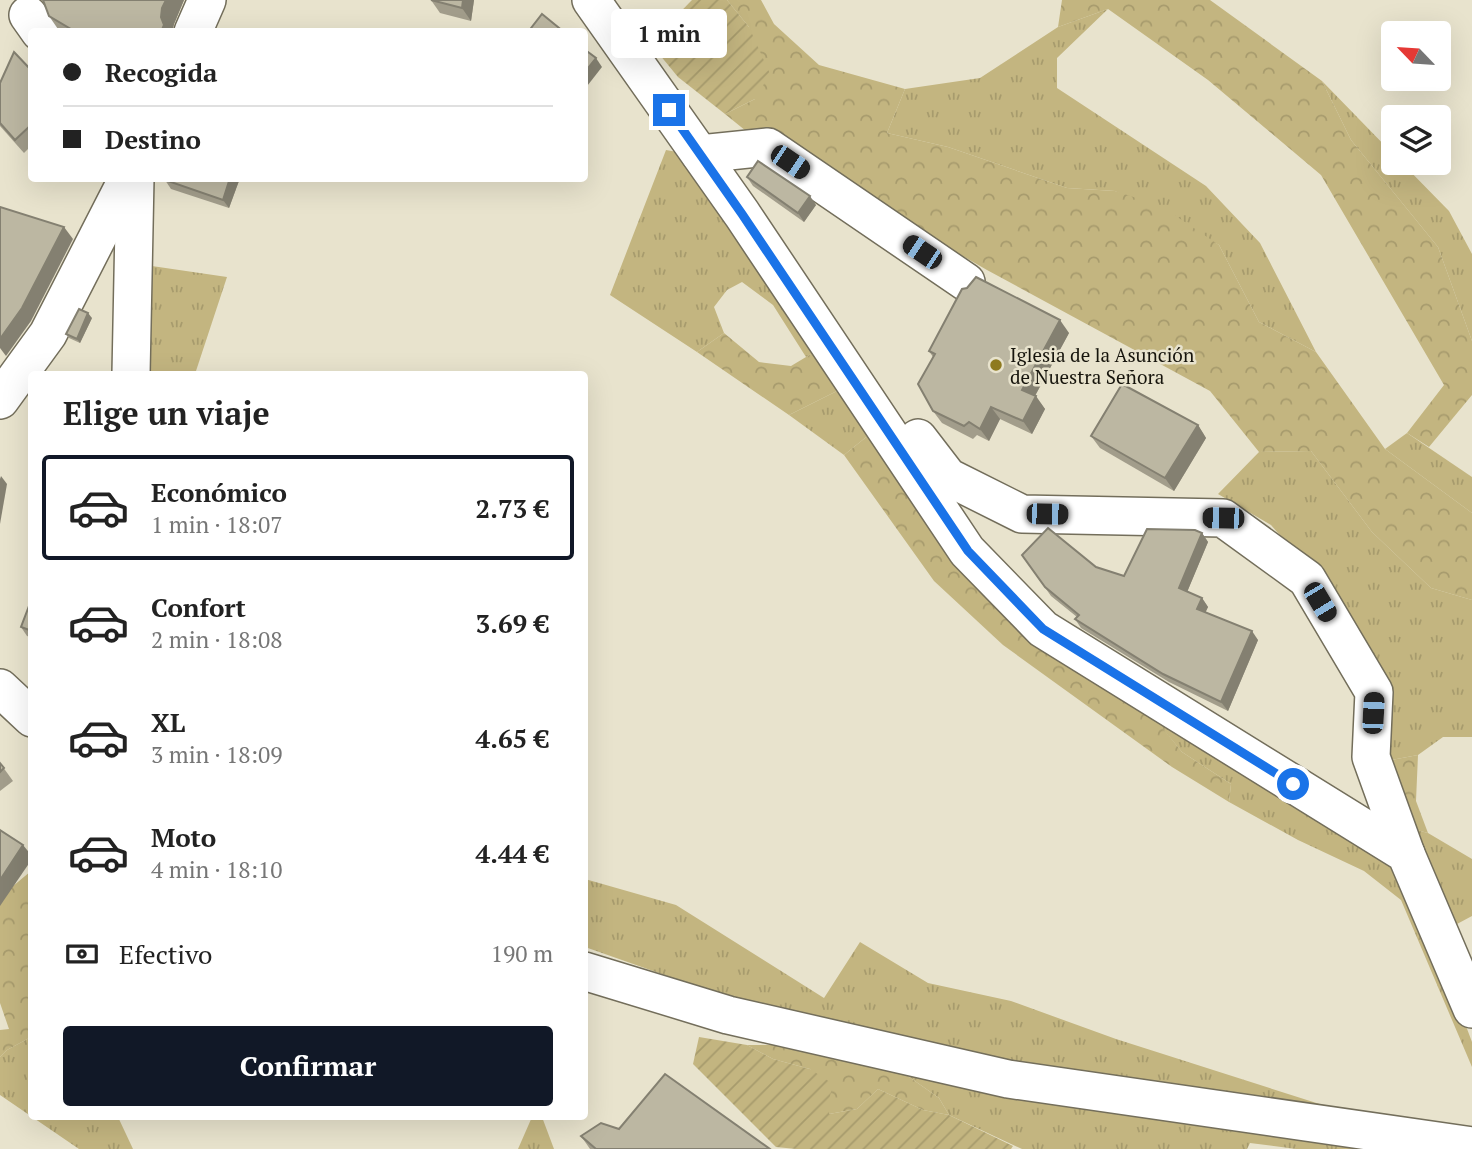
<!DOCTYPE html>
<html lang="es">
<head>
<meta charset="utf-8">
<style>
  body { margin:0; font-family:"PT Serif",serif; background:#f2f2f2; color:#222; height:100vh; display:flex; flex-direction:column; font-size:26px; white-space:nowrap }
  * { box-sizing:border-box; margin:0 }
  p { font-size:23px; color:#767676 }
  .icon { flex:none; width:38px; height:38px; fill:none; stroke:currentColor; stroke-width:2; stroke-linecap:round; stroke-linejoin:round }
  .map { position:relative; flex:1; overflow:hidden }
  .sheet { position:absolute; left:28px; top:371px; width:560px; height:749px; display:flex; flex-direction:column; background:#fff; border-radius:7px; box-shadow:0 7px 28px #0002 }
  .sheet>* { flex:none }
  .hud { position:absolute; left:28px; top:28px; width:560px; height:154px; border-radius:7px; box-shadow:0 7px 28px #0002; display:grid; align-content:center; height:154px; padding:0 35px; background:#fff }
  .needle { width:46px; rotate:295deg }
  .tools { position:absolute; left:1381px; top:21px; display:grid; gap:14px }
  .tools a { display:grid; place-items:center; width:70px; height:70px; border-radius:7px; background:#fff; box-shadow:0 7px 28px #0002; font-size:35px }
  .end { position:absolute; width:32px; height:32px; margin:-16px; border:9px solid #1a73e8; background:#fff; box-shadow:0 0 0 4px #fff }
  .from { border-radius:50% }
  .bubble { position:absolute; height:49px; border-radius:7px; background:#fff; box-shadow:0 7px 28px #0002; font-size:23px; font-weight:800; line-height:49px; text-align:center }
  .car { position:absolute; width:21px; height:42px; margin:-21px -10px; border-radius:9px; box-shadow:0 0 5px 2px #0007; background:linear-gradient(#222 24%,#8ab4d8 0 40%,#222 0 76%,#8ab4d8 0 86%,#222 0) }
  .hud b { display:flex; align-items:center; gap:24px; height:66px; font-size:26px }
  .hud b+b { border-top:2px solid #e0e0e0 }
  .hud i { width:18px; height:18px; background:#222 }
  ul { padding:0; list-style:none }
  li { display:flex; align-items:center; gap:21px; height:105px; margin:0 14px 10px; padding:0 21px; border:4px solid transparent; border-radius:7px }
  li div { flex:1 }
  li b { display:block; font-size:26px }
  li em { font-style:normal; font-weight:800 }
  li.selected { border-color:#111827 }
  li>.icon { width:63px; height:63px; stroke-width:1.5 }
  h2 { padding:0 35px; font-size:32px; line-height:84px }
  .pay { display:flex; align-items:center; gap:18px; height:77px; padding:0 35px; font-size:26px }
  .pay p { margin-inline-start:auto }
  .button { display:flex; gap:14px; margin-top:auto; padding:14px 35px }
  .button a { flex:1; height:80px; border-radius:7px; background:#111827; color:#fff; font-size:28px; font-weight:800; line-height:80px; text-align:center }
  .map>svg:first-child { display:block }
  .grass { fill:url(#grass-tufts) }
  .forest { fill:url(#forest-crowns) }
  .garden { fill:url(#garden-furrows) }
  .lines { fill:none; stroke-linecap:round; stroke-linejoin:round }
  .minor-casing { stroke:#736e5b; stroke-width:40 }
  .minor { stroke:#fff; stroke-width:37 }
  .wall { fill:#a29d8b }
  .shaded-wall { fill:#848071 }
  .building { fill:#bcb7a2; stroke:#848071; stroke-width:2 }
  .route { stroke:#1a73e8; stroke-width:9 }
  .poi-dot { fill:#8e7a1f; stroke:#e8e3cd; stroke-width:2.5 }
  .labels { text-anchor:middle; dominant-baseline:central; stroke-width:5; stroke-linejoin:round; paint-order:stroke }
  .poi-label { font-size:19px; fill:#16140c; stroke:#e8e3cd; text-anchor:start }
</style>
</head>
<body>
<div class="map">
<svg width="1472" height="1149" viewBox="0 0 1472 1149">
  <defs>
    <pattern id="grass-tufts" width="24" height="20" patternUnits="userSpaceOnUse" patternTransform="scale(1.75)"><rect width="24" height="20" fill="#c3b580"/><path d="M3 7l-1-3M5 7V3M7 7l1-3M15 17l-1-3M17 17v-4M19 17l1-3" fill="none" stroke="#a79b6d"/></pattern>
    <pattern id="forest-crowns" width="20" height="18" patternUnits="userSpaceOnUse" patternTransform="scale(1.75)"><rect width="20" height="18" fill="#c3b580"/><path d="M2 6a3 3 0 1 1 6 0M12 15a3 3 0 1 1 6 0" fill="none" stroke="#a79b6d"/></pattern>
    <pattern id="garden-furrows" width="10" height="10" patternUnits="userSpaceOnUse" patternTransform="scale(1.75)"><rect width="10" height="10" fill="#c3b580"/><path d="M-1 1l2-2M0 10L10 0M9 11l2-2" fill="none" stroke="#a79b6d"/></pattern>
  </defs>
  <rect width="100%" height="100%" fill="#e8e3cd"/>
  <g class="grass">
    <polygon points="1108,9 1057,58 1057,88 1206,186 1260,243 1316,352 1259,322 1219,245 1115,191 1067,188 948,147 887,133 905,89 980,78 1058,27"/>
    <polygon points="1322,81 1393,154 1393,163 1402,163 1449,211 1472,254 1472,341 1438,247 1351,140"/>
    <polygon points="666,150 683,153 816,351 806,357 773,305 742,282 727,290 714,307 724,333 697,352 610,295"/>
    <polygon points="145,265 227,277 195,374 144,374"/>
    <polygon points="841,389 870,434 844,455 789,415"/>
    <polygon points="1407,433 1472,477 1472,513 1385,449"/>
    <polygon points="1311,451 1372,532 1431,588 1472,600 1472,737 1443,737 1418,755 1386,761 1317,578 1271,525 1218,494 1259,452"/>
    <polygon points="1153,717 1376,849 1405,880 1435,944 1472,1042 1472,1067 1401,900 1364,871 1298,840 1229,802 1231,784 1182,752"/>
    <polygon points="1405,827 1428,833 1472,859 1472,916 1457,924 1472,962 1472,994"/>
    <polygon points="585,879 676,905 824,998 860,942 928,983 1011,1001 1116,1039 1329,1107 1472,1127 1472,1138 863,1037 787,1018 585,947"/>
    <polygon points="31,1037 32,1116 118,1117 133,1149 79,1149 0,1095 0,1057 7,1050"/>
    <polygon points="895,1067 1408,1149 1296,1149 1250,1143 1247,1149 1022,1149 949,1115 939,1098"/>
    <polygon points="532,1117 542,1117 554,1149 518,1149"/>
  </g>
  <g class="forest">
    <polygon points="727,0 761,0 774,24 819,65 905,89 887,133 948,147 1067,188 1115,191 1161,206 1219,245 1259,322 1316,352 1385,449 1472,513 1472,600 1431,588 1372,532 1311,451 1259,452 1210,391 987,270 746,131 725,114 755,99 749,27"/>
    <polygon points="1062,0 1210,0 1322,81 1351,140 1438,247 1472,341 1472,395 1429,447 1407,433 1444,385 1321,175 1208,80 1108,9 1058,27"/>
    <polygon points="724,333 759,362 791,366 816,351 841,389 789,415 697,352"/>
    <polygon points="870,434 1153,716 1182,752 1231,784 1229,802 1172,767 1003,645 934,581 844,455"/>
    <polygon points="1418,755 1416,801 1428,833 1405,827 1386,761"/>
    <polygon points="31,871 31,1037 7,1050 0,1057 0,1030 9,1029 0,1003 0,897"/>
    <polygon points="747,1045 809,1045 895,1067 939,1098 949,1115 923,1110 878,1089 857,1109 829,1114 829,1100 810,1069 773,1059"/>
  </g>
  <g class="garden">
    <polygon points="692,0 727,0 749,27 770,74 755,99 725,114 678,77 650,43"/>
    <polygon points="699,1037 747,1045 773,1059 810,1069 833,1084 829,1100 829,1114 857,1109 878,1089 923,1110 949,1115 1013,1146 1011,1149 796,1149 776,1147 693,1064"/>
  </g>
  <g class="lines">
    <g class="minor-casing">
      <g id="minor">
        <polyline points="591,0 742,214 967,551 1043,629 1406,854 1472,1009"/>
        <polyline points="28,15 40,32"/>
        <polyline points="193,32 207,0"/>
        <polyline points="700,154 768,147 966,282"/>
        <polyline points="131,374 135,178"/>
        <polyline points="0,400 48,334 128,178"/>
        <polyline points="918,438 948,477 1022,514 1223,518 1307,579 1374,692 1371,757 1406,854"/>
        <polyline points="0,688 32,718"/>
        <polyline points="584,971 728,1015 1008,1079 1472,1146"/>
      </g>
    </g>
    <use href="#minor" class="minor"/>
  </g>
  <g class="wall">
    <polygon points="43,0 184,0 174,24 172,32 60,32 49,16"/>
    <polygon points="431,0 474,0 471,21 440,13"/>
    <polygon points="32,71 32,145 24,153 0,126 0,83"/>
    <polygon points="747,177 816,205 804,222 753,186"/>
    <polygon points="240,178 229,208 171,189 165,180"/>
    <polygon points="967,288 1069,333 1035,396 1045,409 1032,434 1000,419 989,441 977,435 973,439 942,423 933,411 933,357 929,351"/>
    <polygon points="92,318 80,343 69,338 66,334"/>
    <polygon points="1198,425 1206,438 1174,491 1100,448 1091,436"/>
    <polygon points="1202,533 1208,542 1187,592 1202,598 1208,607 1205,612 1258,640 1228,711 1169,682 1081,628 1075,619 1077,617 1051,596 1022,555 1096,567 1124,576"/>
    <polygon points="32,598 32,638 27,636 21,627"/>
    <polygon points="0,763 13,781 0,791"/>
    <polygon points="619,1129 770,1149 590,1149 581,1136"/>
  </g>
  <g class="shaded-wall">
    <polygon points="166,0 184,0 174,24 172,32 161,32 162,8"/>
    <polygon points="463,0 474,0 471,21 462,8"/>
    <polygon points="596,58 602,67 584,90 584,73"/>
    <polygon points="230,178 240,178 229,208 223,200"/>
    <polygon points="810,196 816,205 804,222 798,213"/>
    <polygon points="64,227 73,239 31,321 6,356 0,348 0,339"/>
    <polygon points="88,313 92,318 80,343 77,339"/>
    <polygon points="1060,320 1069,333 1031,403 1022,390"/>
    <polygon points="1036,396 1045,409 1032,434 1023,421"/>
    <polygon points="991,407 1000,419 989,441 980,429"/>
    <polygon points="1198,425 1206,438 1174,491 1165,478"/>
    <polygon points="1,476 7,484 0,524 0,479"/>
    <polygon points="1202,533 1208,542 1185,597 1179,588"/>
    <polygon points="1202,598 1208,607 1203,618 1197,609"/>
    <polygon points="1252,631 1258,640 1228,711 1221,702"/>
    <polygon points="23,845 32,856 32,859 0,906 0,880"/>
  </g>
  <g class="building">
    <polygon points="43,0 166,0 162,8 161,17 164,25 161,32 76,32 49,16"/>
    <polygon points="431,0 463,0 462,8"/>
    <polygon points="542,14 564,32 528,32"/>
    <polygon points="584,49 596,58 584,73"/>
    <polygon points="14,52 32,71 32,124 15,140 0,123 0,83"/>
    <polygon points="758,161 810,196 798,213 747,177"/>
    <polygon points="166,178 230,178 223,200 165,180"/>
    <polygon points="0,207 64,227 22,308 0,339"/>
    <polygon points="976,277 1060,320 1022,390 1036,396 1023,421 991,407 980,429 969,422 964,426 933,411 918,384 935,354 929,351 962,289 967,288"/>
    <polygon points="79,309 88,313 77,339 66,334"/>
    <polygon points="1122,384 1198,425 1165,478 1091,436"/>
    <polygon points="1048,528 1096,567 1124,576 1147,529 1195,530 1202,533 1179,588 1202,598 1197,609 1252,631 1221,702 1163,674 1075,619 1079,615 1045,587 1022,555"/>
    <polygon points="32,598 32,631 21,627"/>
    <polygon points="0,763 4,768 0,772"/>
    <polygon points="0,830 23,845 0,880"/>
    <polygon points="665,1074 770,1149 596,1149 581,1136 601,1123 619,1129"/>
  </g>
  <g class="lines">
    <polyline class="route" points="669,110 742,214 968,551 1043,629 1293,784"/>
  </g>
  <circle class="poi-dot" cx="996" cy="365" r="7"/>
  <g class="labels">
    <g class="poi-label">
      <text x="1010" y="354">Iglesia de la Asunción<tspan x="1010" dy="22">de Nuestra Señora</tspan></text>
    </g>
  </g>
</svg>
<div class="tools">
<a><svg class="needle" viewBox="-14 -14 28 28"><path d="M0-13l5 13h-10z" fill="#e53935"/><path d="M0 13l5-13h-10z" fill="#767676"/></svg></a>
<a><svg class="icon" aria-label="layers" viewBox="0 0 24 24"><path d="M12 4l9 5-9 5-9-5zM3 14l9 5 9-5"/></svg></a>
</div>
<i class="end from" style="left:1293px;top:784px"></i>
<i class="end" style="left:669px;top:110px"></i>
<div class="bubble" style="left:611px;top:9px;width:116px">1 min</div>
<i class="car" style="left:790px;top:162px;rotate:124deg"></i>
<i class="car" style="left:922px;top:252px;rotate:304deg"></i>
<i class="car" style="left:1047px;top:514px;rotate:91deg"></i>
<i class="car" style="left:1223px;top:518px;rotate:271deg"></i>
<i class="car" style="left:1320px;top:602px;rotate:149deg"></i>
<i class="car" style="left:1373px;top:713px;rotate:3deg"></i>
<div class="hud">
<b><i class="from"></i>Recogida</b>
<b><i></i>Destino</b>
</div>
<section class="sheet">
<h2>Elige un viaje</h2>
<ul>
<li class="selected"><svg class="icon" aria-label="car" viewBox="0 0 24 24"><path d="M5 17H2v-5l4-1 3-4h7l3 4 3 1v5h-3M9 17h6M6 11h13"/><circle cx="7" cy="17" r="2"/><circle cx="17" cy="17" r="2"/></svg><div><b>Económico</b><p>1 min · 18:07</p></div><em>2.73 €</em></li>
<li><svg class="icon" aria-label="car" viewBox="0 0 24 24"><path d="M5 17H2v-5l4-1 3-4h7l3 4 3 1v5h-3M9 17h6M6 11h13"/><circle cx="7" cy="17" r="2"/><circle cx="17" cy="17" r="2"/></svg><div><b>Confort</b><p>2 min · 18:08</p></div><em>3.69 €</em></li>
<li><svg class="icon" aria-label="car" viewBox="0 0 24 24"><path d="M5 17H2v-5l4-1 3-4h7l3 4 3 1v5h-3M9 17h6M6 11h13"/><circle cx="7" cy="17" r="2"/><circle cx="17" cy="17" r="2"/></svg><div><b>XL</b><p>3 min · 18:09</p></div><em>4.65 €</em></li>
<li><svg class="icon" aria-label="car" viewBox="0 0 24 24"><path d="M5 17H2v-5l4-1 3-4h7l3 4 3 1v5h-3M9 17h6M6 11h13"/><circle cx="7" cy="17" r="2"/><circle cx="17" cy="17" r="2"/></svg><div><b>Moto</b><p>4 min · 18:10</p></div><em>4.44 €</em></li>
</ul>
<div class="pay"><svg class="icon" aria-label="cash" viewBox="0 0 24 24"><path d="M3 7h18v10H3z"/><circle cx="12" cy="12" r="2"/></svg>Efectivo<p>190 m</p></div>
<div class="button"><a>Confirmar</a></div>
</section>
</div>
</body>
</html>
